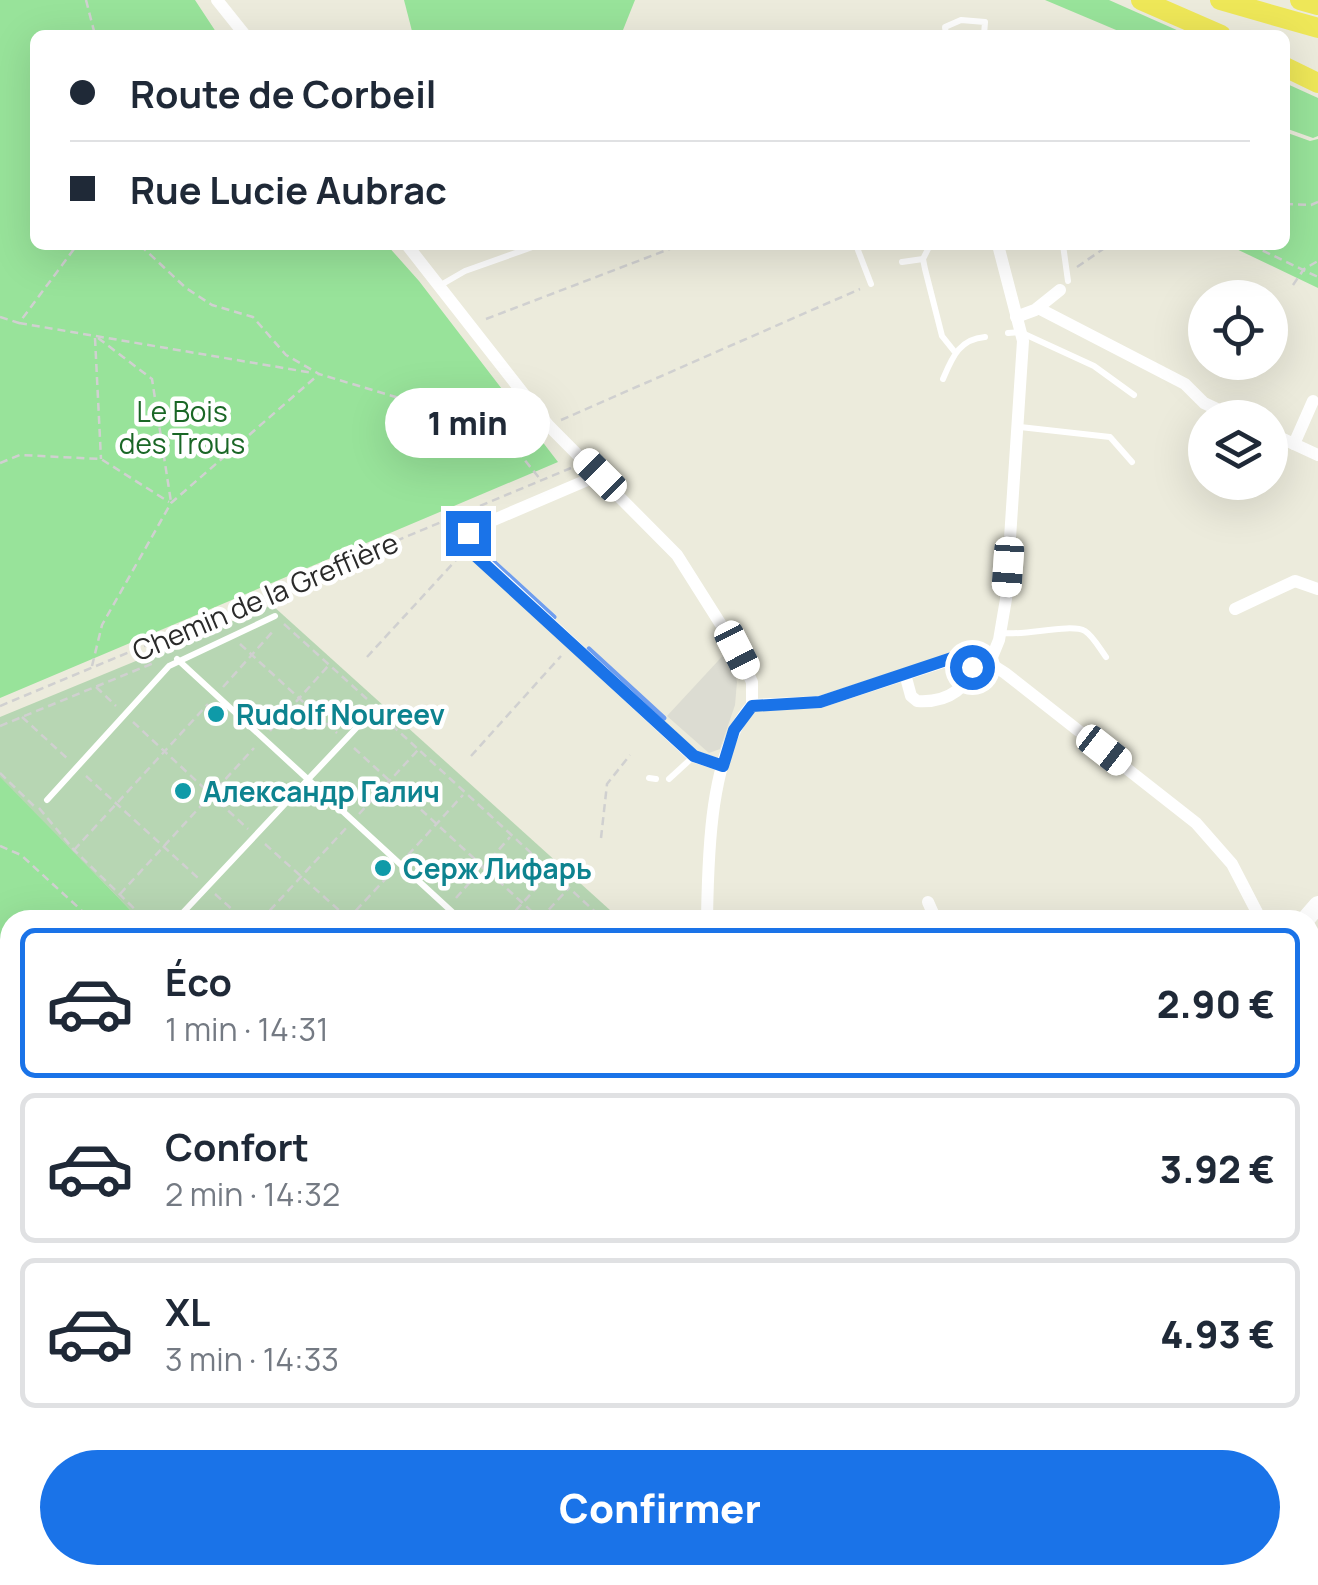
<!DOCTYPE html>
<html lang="fr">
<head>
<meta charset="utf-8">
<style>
  body { margin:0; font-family:Manrope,sans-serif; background:#f6f6f7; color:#1f2937; height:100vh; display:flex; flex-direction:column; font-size:38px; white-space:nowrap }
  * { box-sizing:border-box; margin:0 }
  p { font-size:32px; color:#747a83 }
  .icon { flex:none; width:55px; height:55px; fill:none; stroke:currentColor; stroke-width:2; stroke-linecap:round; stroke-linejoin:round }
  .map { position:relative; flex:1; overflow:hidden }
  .drawer { position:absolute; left:0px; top:910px; width:1320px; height:675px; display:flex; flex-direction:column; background:#fff; border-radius:30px 30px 0 0; box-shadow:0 10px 40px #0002 }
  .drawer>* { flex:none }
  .hud { position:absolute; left:30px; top:30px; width:1260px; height:220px; border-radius:15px; box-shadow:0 10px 40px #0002; display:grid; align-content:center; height:220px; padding:0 40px; background:#fff }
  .tools { position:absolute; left:1188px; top:280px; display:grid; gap:20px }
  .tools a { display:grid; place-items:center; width:100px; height:100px; border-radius:50%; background:#fff; box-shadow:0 10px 40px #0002; font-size:50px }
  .end { position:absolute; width:45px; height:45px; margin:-22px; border:12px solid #1a73e8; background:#fff; box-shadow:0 0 0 5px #fff }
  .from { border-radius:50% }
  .bubble { position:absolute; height:70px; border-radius:35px; background:#fff; box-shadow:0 10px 40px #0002; font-size:32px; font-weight:800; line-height:70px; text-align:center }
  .car { position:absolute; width:30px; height:60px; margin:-30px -15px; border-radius:12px; box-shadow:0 0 8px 2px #0007; background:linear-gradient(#fff 24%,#345 0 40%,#fff 0 76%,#345 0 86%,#fff 0) }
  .hud b { display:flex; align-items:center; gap:35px; height:95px; font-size:38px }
  .hud b+b { border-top:2px solid #e0e1e3 }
  .hud i { width:25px; height:25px; background:#1f2937 }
  ul { padding:18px 0 0; list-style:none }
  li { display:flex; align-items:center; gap:30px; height:150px; margin:0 20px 15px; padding:0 20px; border:5px solid #e0e1e3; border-radius:15px }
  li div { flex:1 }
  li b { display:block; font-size:38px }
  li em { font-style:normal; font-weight:800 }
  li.active { border-color:#1a73e8 }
  li>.icon { width:90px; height:90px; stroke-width:1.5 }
  .button { display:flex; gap:20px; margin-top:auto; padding:20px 40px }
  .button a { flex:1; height:115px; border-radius:60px; background:#1a73e8; color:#fff; font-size:40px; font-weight:800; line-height:115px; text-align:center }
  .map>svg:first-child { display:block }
  .green { fill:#98e39a }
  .cemetery { fill:#b7d6b3 }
  .pitch { fill:#a5ea93 }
  .plaza { fill:#dcdcd2 }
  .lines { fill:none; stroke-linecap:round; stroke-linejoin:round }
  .stream { stroke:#6e9def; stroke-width:5 }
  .path { stroke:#d0d0d0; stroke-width:2.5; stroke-dasharray:8 5; stroke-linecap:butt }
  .service { stroke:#fff; stroke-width:6 }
  .minor { stroke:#fff; stroke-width:12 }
  .secondary { stroke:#fff; stroke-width:18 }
  .trunk { stroke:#eee758; stroke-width:20 }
  .route { stroke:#1a73e8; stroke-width:12 }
  .culture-dot { fill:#0f9aa8; stroke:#fff; stroke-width:4 }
  .labels { text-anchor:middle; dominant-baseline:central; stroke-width:9; stroke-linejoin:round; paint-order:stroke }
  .park-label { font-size:28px; fill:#1a6726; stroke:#fff }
  .street-label { font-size:28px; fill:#2a2a2a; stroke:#fff }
  .culture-label { font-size:28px; font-weight:bold; fill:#0d838f; stroke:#fff; text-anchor:start }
</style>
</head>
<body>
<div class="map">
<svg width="1318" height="1585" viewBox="0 0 1318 1585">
  <rect width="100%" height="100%" fill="#ecebdc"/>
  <g class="green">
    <polygon points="0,0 195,0 218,35 35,35 35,245 387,245 419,281 558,462 0,698"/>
    <polygon points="404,0 635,0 621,35 413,35"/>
    <polygon points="1045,0 1109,0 1188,35 1128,35"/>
    <polygon points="1285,83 1318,98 1318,136 1313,138 1285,128"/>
    <polygon points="1285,132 1310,141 1318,139 1318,288 1228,245 1285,245"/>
    <polygon points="0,775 140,920 10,920 10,1272 0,1264"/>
  </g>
  <polygon class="cemetery" points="272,605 621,920 140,920 0,777 0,717"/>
  <g class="pitch">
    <polygon points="0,1264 10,1272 10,1575 335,1575 329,1585 40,1585 21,1581 0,1585"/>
    <polygon points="1310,1486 1318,1495 1318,1585 1105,1585 1117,1575 1310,1575"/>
    <polygon points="443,1575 1035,1575 1046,1585 437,1585"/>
  </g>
  <polygon class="plaza" points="730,648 737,682 735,705 720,749 709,753 667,716"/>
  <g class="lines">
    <g class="stream">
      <polyline points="484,553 554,617"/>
      <polyline points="589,649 664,718"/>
    </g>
    <g class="path">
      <polyline points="86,0 95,35"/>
      <polyline points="1285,204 1311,205 1318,202"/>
      <polyline points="140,245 186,288 212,305 253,317 286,355 319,374 499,428 540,479"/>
      <polyline points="1251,245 1318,277"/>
      <polyline points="1077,267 1109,245"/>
      <polyline points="1293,285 1304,269 1318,261"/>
      <polyline points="0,317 19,323 77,245"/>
      <polyline points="486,319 680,245"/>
      <polyline points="19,323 313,373"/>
      <polyline points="95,338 101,459"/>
      <polyline points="98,338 152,379 171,502"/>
      <polyline points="561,420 860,289"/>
      <polyline points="0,463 20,455 101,459 169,502"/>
      <polyline points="284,624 367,699"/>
      <polyline points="240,644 337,733"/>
      <polyline points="367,657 457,559"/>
      <polyline points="92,666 102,625 171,503 318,375"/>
      <polyline points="96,687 116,706"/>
      <polyline points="223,687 275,629"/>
      <polyline points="0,706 571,468"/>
      <polyline points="382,716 604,920"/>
      <polyline points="22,717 69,760"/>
      <polyline points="133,722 248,829"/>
      <polyline points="0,726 156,662"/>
      <polyline points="270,731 328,666"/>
      <polyline points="354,748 541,920"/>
      <polyline points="471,756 561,656"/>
      <polyline points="0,773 36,808"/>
      <polyline points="86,776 198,878"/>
      <polyline points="39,808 74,850 146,920"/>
      <polyline points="359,814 418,750"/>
      <polyline points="601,838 607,784 630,755"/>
      <polyline points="265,844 350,920"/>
      <polyline points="0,846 21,855 92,920"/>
      <polyline points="74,850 208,704"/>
      <polyline points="408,855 463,795"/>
      <polyline points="120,894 254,748"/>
      <polyline points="215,894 244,920"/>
      <polyline points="456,898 510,837"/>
      <polyline points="540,919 569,888"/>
      <polyline points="261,920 347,827"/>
      <polyline points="347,920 392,872"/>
      <polyline points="507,920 550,873"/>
      <polyline points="0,1257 10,1263"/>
    </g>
    <g class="service">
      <polyline points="946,35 945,27 961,20 985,22 984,35"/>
      <polyline points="856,245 871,284"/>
      <polyline points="930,245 923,259 925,269 942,336 954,351"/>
      <polyline points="1063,245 1068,281"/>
      <polyline points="902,262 923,259"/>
      <polyline points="439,286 465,271 538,245"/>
      <polyline points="1008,333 1020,332 1094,366 1134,395"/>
      <path d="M943,379C952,358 959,339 985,337"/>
      <polyline points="1020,427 1110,437 1132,462"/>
      <path d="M1002,633C1024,636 1071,623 1085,631C1093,636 1100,649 1106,657"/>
      <polyline points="177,659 461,920"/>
      <polyline points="649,778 656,779"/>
      <polyline points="669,779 693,757"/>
      <polyline points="47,800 169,666 275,616"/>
      <polyline points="176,920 376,707"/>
      <polyline points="1310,1361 1318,1354"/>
      <polyline points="11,1575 60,1585"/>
      <polyline points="134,1575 151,1585"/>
      <polyline points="585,1575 602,1585"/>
      <polyline points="643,1575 653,1585"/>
      <polyline points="92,1585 95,1575"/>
      <polyline points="1077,1585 1086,1575"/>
    </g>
    <g class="minor">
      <polyline points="217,0 245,35"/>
      <polyline points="407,245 548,425 677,555 737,650 752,682 752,705"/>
      <polyline points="1038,308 1185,384 1204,403 1236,418"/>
      <polyline points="1016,317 1035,310 1060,290"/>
      <polyline points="1270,433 1318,455"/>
      <polyline points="1294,444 1313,401"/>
      <polyline points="599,475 475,528 468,533 465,544 693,756 723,766"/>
      <polyline points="1235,609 1295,581 1318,589"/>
      <polyline points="990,662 999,640 1006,599 1023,341 998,245"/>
      <path d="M905,674L911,696L917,701C947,703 974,688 971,655"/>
      <polyline points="752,705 820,702 958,657 980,657 1005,673 1196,823 1232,864 1261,920"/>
      <polyline points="928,902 936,920"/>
      <path d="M707,920C708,859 709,752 752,705"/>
      <polyline points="1310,1301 1318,1298"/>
      <polyline points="358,1585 364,1575"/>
    </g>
    <g class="secondary">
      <polyline points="1305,920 1318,905"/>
      <polyline points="1310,1042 1318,1063"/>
    </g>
    <g class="trunk">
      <polyline points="1141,0 1221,35"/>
      <polyline points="1220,0 1318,28"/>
      <polyline points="1300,0 1318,5"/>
      <polyline points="1285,67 1318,83"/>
    </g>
  </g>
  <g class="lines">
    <polyline class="route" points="468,533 465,541 467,548 694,756 723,766 734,730 752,706 820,702 958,656 971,655 972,667"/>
  </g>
  <g class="culture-dot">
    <circle cx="216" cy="714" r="10"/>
    <circle cx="183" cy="791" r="10"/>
    <circle cx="383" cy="868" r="10"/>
  </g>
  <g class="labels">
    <g class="park-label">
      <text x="182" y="411">Le Bois<tspan x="182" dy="32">des Trous</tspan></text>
    </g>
    <g class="street-label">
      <text transform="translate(265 596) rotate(-23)">Chemin de la Greffière</text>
    </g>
    <g class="culture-label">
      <text x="236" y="714">Rudolf Noureev</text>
      <text x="203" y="791">Александр Галич</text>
      <text x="403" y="868">Серж Лифарь</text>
    </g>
  </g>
</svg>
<div class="tools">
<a><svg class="icon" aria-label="locate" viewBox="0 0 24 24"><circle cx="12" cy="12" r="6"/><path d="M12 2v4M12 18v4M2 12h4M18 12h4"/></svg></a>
<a><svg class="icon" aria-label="layers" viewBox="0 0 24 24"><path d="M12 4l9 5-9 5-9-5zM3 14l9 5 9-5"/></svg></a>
</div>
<i class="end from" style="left:972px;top:667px"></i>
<i class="end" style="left:468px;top:533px"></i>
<div class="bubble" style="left:385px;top:388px;width:165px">1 min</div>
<i class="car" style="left:600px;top:475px;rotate:315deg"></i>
<i class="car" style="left:1008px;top:567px;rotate:184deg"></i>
<i class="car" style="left:737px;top:650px;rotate:153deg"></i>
<i class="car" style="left:1104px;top:750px;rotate:128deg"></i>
<div class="hud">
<b><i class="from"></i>Route de Corbeil</b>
<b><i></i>Rue Lucie Aubrac</b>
</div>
<section class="drawer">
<ul>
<li class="active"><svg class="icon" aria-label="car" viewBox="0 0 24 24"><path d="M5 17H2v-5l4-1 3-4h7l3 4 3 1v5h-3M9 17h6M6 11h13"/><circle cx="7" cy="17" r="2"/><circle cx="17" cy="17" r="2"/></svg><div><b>Éco</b><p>1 min · 14:31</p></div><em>2.90 €</em></li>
<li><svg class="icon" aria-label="car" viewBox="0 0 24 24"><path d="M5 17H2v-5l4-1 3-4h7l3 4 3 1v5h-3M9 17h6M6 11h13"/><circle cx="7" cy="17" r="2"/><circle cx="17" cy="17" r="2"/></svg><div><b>Confort</b><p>2 min · 14:32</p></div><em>3.92 €</em></li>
<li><svg class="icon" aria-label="car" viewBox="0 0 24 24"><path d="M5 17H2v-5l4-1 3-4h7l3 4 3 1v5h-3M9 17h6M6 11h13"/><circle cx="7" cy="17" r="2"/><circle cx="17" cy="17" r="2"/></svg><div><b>XL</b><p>3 min · 14:33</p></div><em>4.93 €</em></li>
</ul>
<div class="button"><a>Confirmer</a></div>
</section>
</div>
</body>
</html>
